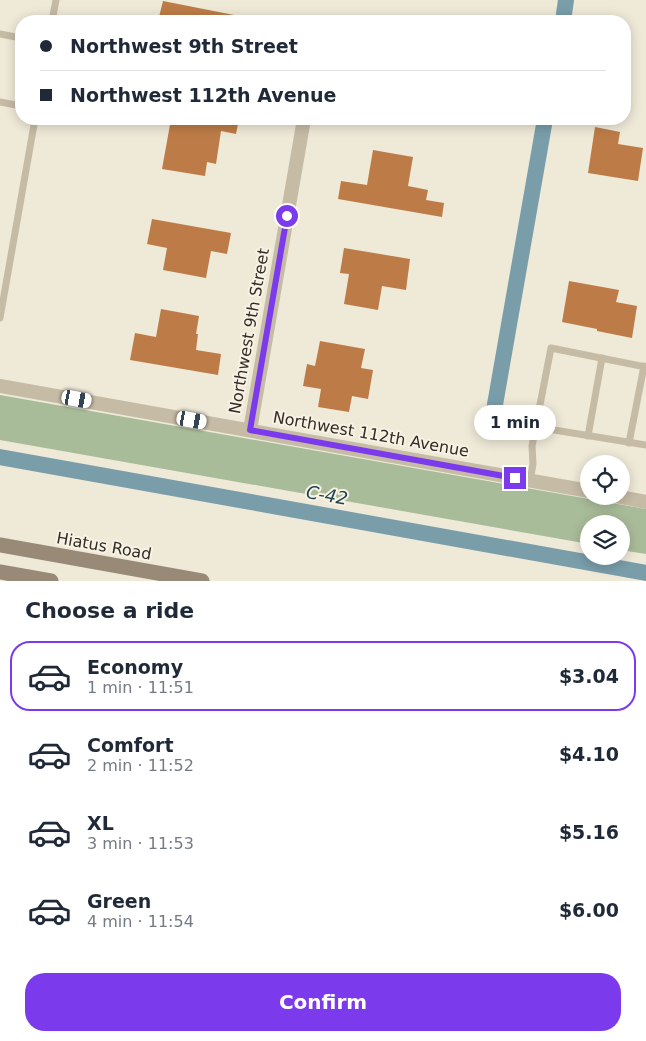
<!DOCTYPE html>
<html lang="en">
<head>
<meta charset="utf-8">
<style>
  body { margin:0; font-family:"DejaVu Sans",sans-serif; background:#f2f2f3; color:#1f2937; height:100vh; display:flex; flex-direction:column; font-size:19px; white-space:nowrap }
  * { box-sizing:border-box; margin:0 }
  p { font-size:16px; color:#747a83 }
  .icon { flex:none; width:28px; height:28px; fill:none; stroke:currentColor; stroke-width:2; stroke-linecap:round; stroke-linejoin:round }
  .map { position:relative; height:581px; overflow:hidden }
  .sheet { display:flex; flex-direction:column; background:#fff; flex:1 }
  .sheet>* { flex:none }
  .guide { position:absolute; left:15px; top:15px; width:616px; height:110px; border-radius:20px; box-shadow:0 2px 12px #0003; display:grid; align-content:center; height:110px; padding:0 25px; background:#fff }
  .fabs { position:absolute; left:580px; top:455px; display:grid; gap:10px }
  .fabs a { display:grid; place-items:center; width:50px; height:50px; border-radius:50%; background:#fff; box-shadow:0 2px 12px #0003; font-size:25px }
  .end { position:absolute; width:22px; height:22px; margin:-11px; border:6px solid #7c3aed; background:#fff; box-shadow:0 0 0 2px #fff }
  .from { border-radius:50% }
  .bubble { position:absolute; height:35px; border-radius:18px; background:#fff; box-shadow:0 2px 12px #0003; font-size:16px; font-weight:700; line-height:35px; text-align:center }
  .car { position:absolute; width:15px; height:30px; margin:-15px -8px; border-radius:6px; box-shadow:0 0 4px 1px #0007; background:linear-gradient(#fff 24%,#345 0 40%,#fff 0 76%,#345 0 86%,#fff 0) }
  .guide b { display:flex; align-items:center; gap:18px; height:48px; font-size:19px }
  .guide b+b { border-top:1px solid #e0e1e3 }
  .guide i { width:12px; height:12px; background:#1f2937 }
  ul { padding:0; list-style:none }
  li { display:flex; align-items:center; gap:15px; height:70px; margin:0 10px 8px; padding:0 15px; border:2px solid transparent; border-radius:20px }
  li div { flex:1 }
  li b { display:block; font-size:19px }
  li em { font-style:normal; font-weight:700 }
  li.active { border-color:#7c3aed }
  li>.icon { width:45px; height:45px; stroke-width:1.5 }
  h2 { padding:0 25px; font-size:22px; line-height:60px }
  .action { display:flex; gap:10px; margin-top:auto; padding:10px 25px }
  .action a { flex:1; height:58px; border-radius:20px; background:#7c3aed; color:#fff; font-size:20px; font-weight:700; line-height:58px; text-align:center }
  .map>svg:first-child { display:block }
  .green { fill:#a9bc99 }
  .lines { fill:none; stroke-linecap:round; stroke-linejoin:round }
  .canal { stroke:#799eaa; stroke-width:16 }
  .building { fill:#bd7c47 }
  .lane { stroke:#c6bba5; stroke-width:7 }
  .street { stroke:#c6bba5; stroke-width:14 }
  .secondary { stroke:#998a77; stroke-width:15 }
  .route { stroke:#7c3aed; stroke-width:6 }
  .labels { text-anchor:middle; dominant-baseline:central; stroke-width:4; stroke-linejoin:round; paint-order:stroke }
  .street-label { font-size:16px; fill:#322c26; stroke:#f7f2e4 }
  .water-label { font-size:18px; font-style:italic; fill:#1e4350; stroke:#f7f2e4 }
</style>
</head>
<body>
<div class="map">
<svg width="646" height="581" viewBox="0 0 646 581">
  <rect width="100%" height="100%" fill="#efe9d8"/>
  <polygon class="green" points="0,395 646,509 646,554 621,550 621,524 589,524 589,544 0,440"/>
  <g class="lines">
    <g class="canal">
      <polyline points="563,21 566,0"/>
      <polyline points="493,416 545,119"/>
      <polyline points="0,457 646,573"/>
    </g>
  </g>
  <g class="building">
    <polygon points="163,1 234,15 234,21 172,21 173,19 159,17"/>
    <polygon points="171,119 239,119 236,134 221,131 216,164 207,162 205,176 162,169"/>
    <polygon points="595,127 620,132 618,144 643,148 638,181 588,173"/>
    <polygon points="373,150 413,157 408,186 428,190 426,200 444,203 442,217 338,199 341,181 367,185"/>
    <polygon points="152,219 231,233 227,254 211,251 206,278 163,270 167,248 147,244"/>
    <polygon points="344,248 410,259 406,290 382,286 378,310 344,304 349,274 340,273"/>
    <polygon points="569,281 619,290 616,302 637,306 632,338 597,331 597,329 562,322"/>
    <polygon points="161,309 199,316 196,334 198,334 196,350 221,354 218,375 130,360 135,333 156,337"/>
    <polygon points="320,341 365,349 361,368 373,370 368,399 352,396 349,412 318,407 321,389 303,386 307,364 315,366"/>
  </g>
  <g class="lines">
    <g class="lane">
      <polyline points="52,21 56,0"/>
      <polyline points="0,34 21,38"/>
      <polyline points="0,102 21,106"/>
      <polyline points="0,318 35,119"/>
      <polyline points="536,427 646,445"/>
      <polyline points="588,436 602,358"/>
      <polyline points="629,443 644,366"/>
      <polyline points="530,481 533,464 532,446 551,348 646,367"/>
    </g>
    <g class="street">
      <polyline points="0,386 589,491"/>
      <polyline points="250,430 304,119"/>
      <polyline points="615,496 646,502"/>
    </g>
    <g class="secondary">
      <polyline points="0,545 202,581"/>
      <polyline points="0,572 51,581"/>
    </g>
  </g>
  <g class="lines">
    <polyline class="route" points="287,216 250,430 515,478"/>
  </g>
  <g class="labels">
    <g class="street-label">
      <text transform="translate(249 331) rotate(-80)">Northwest 9th Street</text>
      <text transform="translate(371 434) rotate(10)">Northwest 112th Avenue</text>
      <text transform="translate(104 546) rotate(10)">Hiatus Road</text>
    </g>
    <g class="water-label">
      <text transform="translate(327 495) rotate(10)">C-42</text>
    </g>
  </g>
</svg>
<div class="fabs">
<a><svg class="icon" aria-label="locate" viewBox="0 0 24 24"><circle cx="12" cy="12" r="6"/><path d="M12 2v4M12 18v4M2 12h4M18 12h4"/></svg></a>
<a><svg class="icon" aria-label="layers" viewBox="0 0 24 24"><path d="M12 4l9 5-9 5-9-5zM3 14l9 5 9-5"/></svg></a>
</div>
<i class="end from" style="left:287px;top:216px"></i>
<i class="end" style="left:515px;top:478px"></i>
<div class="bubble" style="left:474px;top:405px;width:82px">1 min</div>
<i class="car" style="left:77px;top:399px;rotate:100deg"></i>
<i class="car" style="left:192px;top:420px;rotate:100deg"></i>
<div class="guide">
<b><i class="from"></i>Northwest 9th Street</b>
<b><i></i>Northwest 112th Avenue</b>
</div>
</div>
<section class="sheet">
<h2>Choose a ride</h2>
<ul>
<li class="active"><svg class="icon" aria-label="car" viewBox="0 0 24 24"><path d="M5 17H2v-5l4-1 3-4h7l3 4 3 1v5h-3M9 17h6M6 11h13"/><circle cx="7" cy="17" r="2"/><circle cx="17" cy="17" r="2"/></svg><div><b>Economy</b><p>1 min · 11:51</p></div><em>$3.04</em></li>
<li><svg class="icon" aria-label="car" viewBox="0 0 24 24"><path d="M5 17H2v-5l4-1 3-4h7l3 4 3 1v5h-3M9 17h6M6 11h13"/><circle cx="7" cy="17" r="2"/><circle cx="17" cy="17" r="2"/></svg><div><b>Comfort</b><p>2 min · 11:52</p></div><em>$4.10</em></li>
<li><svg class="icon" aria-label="car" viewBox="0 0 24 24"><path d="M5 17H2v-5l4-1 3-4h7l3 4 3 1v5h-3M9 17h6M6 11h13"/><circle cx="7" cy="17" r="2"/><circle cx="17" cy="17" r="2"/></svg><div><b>XL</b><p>3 min · 11:53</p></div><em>$5.16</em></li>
<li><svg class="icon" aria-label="car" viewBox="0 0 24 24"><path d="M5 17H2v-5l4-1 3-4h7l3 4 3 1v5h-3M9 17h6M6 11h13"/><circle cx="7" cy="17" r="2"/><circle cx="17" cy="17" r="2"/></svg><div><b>Green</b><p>4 min · 11:54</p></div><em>$6.00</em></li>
</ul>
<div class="action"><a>Confirm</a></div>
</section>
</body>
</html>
